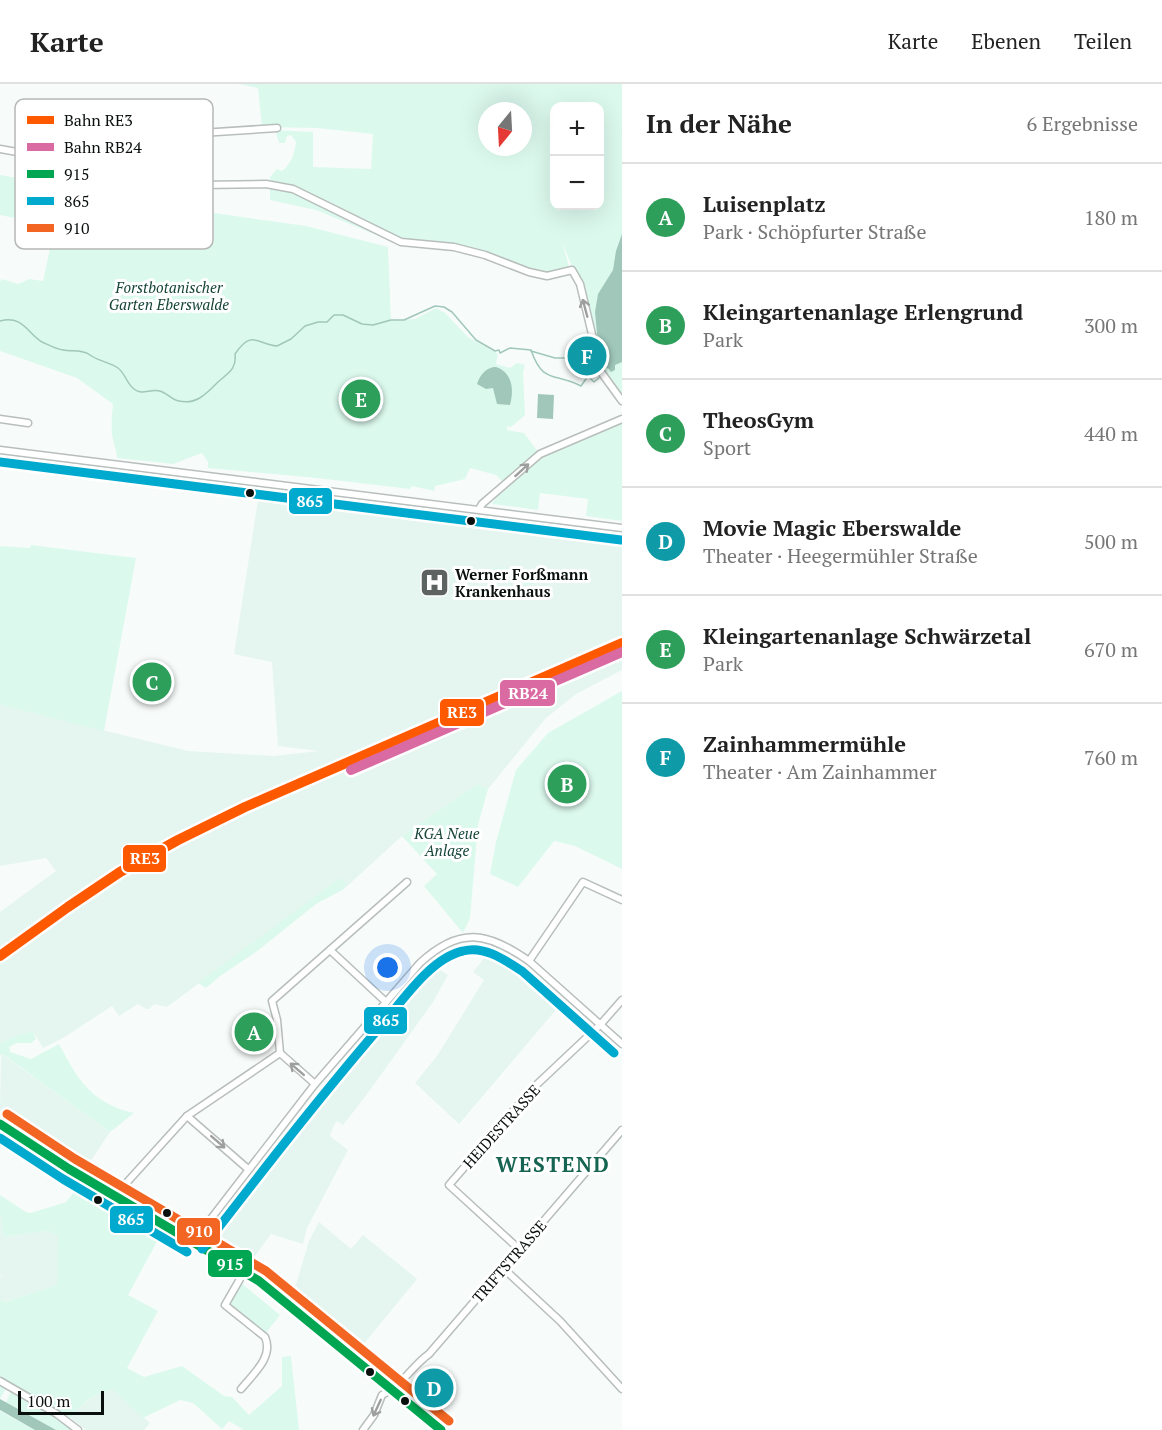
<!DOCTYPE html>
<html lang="de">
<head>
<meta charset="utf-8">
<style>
	:root { --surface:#fff; --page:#f2f2f2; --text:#222; --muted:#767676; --line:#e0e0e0; --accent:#5d6361 }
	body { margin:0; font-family:"PT Serif",serif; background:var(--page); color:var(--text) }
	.controls { position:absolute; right:18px; top:18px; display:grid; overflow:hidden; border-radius:12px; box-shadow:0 6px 24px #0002 }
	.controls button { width:54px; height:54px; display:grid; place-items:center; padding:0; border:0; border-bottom:2px solid var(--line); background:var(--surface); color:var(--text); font:30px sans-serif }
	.compass { position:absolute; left:478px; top:18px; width:54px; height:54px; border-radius:50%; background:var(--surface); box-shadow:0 6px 24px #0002; rotate:198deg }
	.scale { position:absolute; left:18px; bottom:15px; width:86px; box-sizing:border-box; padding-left:6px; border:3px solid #0a100e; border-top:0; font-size:16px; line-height:21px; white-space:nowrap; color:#0a100e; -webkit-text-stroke:4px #fff; paint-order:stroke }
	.you { position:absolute; left:388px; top:884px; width:21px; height:21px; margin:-15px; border:4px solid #fff; border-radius:50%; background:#1a73e8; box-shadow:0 0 0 9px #1a73e833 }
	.badge { display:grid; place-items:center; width:39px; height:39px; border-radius:50%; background:var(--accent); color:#fff; font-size:20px; font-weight:700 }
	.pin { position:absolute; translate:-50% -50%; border:3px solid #fff; box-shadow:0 2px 6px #0006 }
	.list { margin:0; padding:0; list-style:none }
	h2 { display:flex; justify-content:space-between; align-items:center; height:78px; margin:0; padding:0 24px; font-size:26px }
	h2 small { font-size:20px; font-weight:400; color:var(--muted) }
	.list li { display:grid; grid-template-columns:39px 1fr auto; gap:18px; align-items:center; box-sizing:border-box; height:108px; padding:0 24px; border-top:2px solid var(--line) }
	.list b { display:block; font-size:22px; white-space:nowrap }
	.list p { margin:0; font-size:20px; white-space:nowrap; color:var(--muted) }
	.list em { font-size:20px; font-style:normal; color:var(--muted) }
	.map { position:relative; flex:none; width:622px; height:1346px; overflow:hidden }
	header { display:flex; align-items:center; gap:36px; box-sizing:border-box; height:84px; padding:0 30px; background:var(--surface); border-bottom:2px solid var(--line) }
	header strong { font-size:28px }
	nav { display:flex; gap:33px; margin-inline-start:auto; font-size:21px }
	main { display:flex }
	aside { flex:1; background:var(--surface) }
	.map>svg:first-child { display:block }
	.built { fill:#e5f5ef }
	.green { fill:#dcf9ee; fill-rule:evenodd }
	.water { fill:#a0c7ba }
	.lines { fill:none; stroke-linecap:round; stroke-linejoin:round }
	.stream { stroke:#a0c7ba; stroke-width:1.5 }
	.minor-casing { stroke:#b8bebc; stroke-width:9 }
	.primary-casing { stroke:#b8bebc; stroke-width:12 }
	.minor { stroke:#fefffe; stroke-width:6 }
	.primary { stroke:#fefffe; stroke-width:9 }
	.bus-1-casing { stroke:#fff; stroke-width:14 }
	.bus-2-casing { stroke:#fff; stroke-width:14 }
	.bus-3-casing { stroke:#fff; stroke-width:14 }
	.bus-1 { stroke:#00a651; stroke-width:9 }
	.bus-2 { stroke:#00a9ce; stroke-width:9 }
	.bus-3 { stroke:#f26522; stroke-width:9 }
	.rail-1-casing { stroke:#fff; stroke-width:15 }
	.rail-2-casing { stroke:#fff; stroke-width:15 }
	.rail-1 { stroke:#ff5900; stroke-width:10 }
	.rail-2 { stroke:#da6ba2; stroke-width:10 }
	.oneway { stroke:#9c9f9e }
	.bus-dot { fill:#0a100e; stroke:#fff; stroke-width:2 }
	.labels { text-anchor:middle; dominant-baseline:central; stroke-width:6; stroke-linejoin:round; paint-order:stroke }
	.park-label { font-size:15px; font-style:italic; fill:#164538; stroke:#fff }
	.poi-label { font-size:15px; font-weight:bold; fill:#0a100e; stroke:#fff; text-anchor:start }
	.street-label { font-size:15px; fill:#0a100e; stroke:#fff }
	.district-label { font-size:21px; font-weight:bold; letter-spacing:1.5px; fill:#166552; stroke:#fff }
	.key { fill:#fff; stroke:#b6b7b7; stroke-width:1.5 }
	.key-label { font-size:16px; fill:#0a100e }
	.line-badge { stroke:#fff; stroke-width:2 }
	.badge-label { font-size:16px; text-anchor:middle; font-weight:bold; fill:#fff }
</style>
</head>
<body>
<header>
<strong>Karte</strong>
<nav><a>Karte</a><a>Ebenen</a><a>Teilen</a></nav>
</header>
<main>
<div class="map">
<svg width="622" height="1346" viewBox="0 0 622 1346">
	<rect width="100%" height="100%" fill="#f7fcfa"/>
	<g class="built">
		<polygon points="260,403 622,454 622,586 576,610 545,635 488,705 477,700 402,752 344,805 346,799 340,794 167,923 154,920 149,925 146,925 138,920 119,932 112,922 63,954 43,964 33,947 10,954 0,960 0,828 56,787 46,774 0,782 0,621 188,667 274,672 319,667 278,662 272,578 234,570"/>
		<polygon points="495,860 566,914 459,1040 415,999 437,972 484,896 473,888"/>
		<polygon points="429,879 448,891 433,918 365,1013 343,1041 337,1037 333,1043 330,1052 348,1066 307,1144 303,1160 271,1150 250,1179 202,1152 334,988"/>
		<polygon points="1,970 110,1048 86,1084 0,1026"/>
		<polygon points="0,1129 4,1153 48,1147 58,1152 57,1201 3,1218 0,1215 0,1193 4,1192 0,1192"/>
		<polygon points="319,1138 351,1165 363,1151 417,1195 358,1267 292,1214 309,1157"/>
		<polygon points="113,1306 150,1339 144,1346 86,1346 71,1334 79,1323 98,1309"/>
	</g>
	<g class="green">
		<path d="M239,0H622V315L602,285L573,185L562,158L570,186L547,190L524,185L487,170L400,155L388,156L316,126L270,116V93L277,85L282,87C291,81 295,68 296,58L291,51L287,52L285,59H279L275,46L313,48V83L371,85L373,50L317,44L262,43L258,4ZM554,22H600V122H554ZM487,27H523V63H487Z"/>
		<path d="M0,91L186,125L306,142L388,163L391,236L415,235L436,224L445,229L468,253L498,270L496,280L510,284L517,279L525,281L523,288L525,331L511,343L507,342V346L524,349L539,369L504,399L496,391L470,384L465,395L435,402L434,407L412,402L410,405L317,394L208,384V378L202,369L173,380L117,374C117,366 113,359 112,350C111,340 112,330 113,320L77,294L0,267V197L2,195L18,200L29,195L43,197L55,142L0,131Z"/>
		<polygon points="622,337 622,437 586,432 588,415 540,409 538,426 492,420 498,410 540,371"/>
		<polygon points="31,461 136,474 104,647 0,621 0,462 30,464"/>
		<polygon points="495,483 519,485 519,489 535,489 533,500 524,501 490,496 488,495 491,486"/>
		<polygon points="622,607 622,785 575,762 554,757 518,803 490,790 496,758 516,686 548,649"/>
		<polygon points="477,700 488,705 478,741 470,834 463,849 424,802 437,790 402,752"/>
		<polygon points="340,794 346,799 344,805 316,820 256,868 220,892 206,904 198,899"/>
		<path d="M33,947L36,955L31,959H17L9,963L10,968L31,975L59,960C78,996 91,1019 134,1029L110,1048L2,970L0,971V960L10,954Z"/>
		<path d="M78,1103L160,1152L128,1211L158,1227L127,1284L144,1293L182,1282L224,1312L232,1313L249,1331L282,1302V1273L291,1272L299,1346H244L229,1337L222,1345L193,1319L180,1316L143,1334L113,1306C93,1309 83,1318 71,1334L59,1327L57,1329L78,1346H56L6,1318L12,1305L7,1303L0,1315V1215L4,1218L57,1201L58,1152L48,1147L4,1153L0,1129V1111L26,1128L31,1129L66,1118Z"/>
		<polygon points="240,1198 280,1231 265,1250 228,1219"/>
		<polygon points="0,1327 35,1346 0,1346"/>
	</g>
	<g class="water">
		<polygon points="622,150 622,278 615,281 615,286 611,288 608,284 605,285 600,272 601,271 599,270 595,228 598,210 613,186 616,167"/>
		<path d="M496,283C513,289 514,306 510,321L497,320L493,304L486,305L477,300C480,291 486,283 496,283Z"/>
		<polygon points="538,310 554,311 553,335 537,334"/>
		<polygon points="0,1315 56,1346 35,1346 0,1326"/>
	</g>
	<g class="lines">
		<g class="stream">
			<path d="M0,237C23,231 27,249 42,258C49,261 56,265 63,266C72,268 82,265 90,271C98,277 109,278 118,284C125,289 127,300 134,305C143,312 150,304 160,307C167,309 172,316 179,317C197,321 207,309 218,298C228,289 237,285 235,270C252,245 257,260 277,262L291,255L305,242L318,238H327L334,231H343L362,240L373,241L391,236H404L435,222L444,223L452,228L476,256L495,267L499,266L500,269L510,264L531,266C543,301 555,288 581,302L588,292L594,298L600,293"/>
			<polyline points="531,267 555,274 580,274"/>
		</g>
		<defs>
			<g id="minor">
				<polyline points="0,65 199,101 266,100 293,105 401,158 454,163 485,171 529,188 547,192 572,186 580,200 601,288 622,317"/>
				<polyline points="52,75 67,67 89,66 201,49 277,44"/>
				<polyline points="0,335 28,339"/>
				<polyline points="0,366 622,444"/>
				<polyline points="479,425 482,420 540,370 622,335"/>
				<polyline points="330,866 386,918"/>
				<polyline points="529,877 583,798 622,816"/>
				<polyline points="280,969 315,1000"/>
				<polyline points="187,1032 248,1085"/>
				<polyline points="116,1113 120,1106 187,1032 280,969 277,936 272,917 407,798"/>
				<path d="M193,1158L315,1000L420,879C460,842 487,848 529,877L622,960"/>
				<polyline points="519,1165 449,1101 531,1006 600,941 622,916"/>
				<polyline points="503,1184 560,1237 622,1305"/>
				<polyline points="0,1297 57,1330 78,1346"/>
				<path d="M241,1305C253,1290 274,1273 265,1253L225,1221L244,1188"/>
				<path d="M363,1346L374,1331L382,1311C402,1302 412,1282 429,1270L622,1046"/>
			</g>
			<polyline id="primary" points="0,1040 69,1085 259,1197 441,1346"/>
		</defs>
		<use href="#minor" class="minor-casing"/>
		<use href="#primary" class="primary-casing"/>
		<use href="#minor" class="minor"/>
		<use href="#primary" class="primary"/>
		<defs>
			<polyline id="bus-1" points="0,1040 69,1085 259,1197 441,1346"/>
			<g id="bus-2">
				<polyline points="0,378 621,456"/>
				<polyline points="0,1054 63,1095 187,1168"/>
				<path d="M202,1165C260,1090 318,1015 380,943C401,919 430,874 463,867C484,861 505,876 522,887L614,969"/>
			</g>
			<polyline id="bus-3" points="7,1030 75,1075 266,1187 449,1337"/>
		</defs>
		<use href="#bus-1" class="bus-1-casing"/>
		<use href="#bus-2" class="bus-2-casing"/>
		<use href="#bus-3" class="bus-3-casing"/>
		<use href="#bus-1" class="bus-1"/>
		<use href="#bus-2" class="bus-2"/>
		<use href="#bus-3" class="bus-3"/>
		<defs>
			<polyline id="rail-1" points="0,872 68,823 120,788 178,756 245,723 622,559"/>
			<polyline id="rail-2" points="351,686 622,568"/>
		</defs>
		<use href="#rail-1" class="rail-1-casing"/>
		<use href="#rail-2" class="rail-2-casing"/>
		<use href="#rail-1" class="rail-1"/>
		<use href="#rail-2" class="rail-2"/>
	</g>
	<defs><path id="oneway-shaft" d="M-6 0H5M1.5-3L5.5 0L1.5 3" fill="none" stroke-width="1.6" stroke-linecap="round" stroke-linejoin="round" transform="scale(1.5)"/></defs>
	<g class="oneway">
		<use href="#oneway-shaft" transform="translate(585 224) rotate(-105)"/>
		<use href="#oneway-shaft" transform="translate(522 386) rotate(-42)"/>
		<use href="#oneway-shaft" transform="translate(297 985) rotate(-139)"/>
		<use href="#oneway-shaft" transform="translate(218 1058) rotate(41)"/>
		<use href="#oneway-shaft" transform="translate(377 1324) rotate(115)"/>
	</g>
	<defs>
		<symbol id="hospital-square" viewBox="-11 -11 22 22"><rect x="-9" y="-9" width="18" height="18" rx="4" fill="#5d6361" stroke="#fff"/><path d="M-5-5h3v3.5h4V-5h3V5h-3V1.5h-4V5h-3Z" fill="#fff"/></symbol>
	</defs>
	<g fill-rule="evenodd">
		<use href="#hospital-square" x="418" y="482" width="33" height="33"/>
	</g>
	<g class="bus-dot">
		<circle cx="250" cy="409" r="5"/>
		<circle cx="471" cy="437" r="5"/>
		<circle cx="98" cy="1116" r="5"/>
		<circle cx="167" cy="1129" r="5"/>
		<circle cx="370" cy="1288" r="5"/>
		<circle cx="405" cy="1317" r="5"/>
	</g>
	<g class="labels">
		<g class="park-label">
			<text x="169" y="203">Forstbotanischer<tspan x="169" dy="17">Garten Eberswalde</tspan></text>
			<text x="447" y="749">KGA Neue<tspan x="447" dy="17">Anlage</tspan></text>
		</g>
		<g class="poi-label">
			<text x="455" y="490">Werner Forßmann<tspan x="455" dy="17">Krankenhaus</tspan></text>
		</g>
		<g class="street-label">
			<text transform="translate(501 1042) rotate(-48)">HEIDESTRASSE</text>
			<text transform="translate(509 1177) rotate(-49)">TRIFTSTRASSE</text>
		</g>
		<g class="district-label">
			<text x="553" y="1080">WESTEND</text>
		</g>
	</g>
	<rect x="15" y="15" width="198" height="150" rx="9" class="key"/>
	<rect x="27" y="32" width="27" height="8" fill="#ff5900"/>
	<rect x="27" y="59" width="27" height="8" fill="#da6ba2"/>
	<rect x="27" y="86" width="27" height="8" fill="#00a651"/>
	<rect x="27" y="113" width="27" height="8" fill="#00a9ce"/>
	<rect x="27" y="140" width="27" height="8" fill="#f26522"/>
	<g class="key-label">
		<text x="64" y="42">Bahn RE3</text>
		<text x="64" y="69">Bahn RB24</text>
		<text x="64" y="96">915</text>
		<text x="64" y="123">865</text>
		<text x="64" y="150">910</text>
	</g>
	<g class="line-badge">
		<rect x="288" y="403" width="45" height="28" rx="6" fill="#00a9ce"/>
		<rect x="499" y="595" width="57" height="28" rx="6" fill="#da6ba2"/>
		<rect x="439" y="614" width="46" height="29" rx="6" fill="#ff5900"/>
		<rect x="122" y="760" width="45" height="29" rx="6" fill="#ff5900"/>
		<rect x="363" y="922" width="45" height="29" rx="6" fill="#00a9ce"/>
		<rect x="109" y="1121" width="45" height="29" rx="6" fill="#00a9ce"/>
		<rect x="176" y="1133" width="45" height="29" rx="6" fill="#f26522"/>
		<rect x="207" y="1165" width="46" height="29" rx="6" fill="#00a651"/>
	</g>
	<g class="badge-label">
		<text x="310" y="423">865</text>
		<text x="528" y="615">RB24</text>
		<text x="462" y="634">RE3</text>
		<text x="145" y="780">RE3</text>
		<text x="386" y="942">865</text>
		<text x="131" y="1141">865</text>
		<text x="199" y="1153">910</text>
		<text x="230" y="1186">915</text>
	</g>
</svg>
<div class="controls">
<button>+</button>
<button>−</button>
</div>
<svg class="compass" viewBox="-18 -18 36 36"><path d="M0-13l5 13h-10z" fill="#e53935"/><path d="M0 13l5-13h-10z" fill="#767676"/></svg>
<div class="scale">100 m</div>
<div class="you"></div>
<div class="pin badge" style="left:254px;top:948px;background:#2e9e5b">A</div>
<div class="pin badge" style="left:567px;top:700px;background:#2e9e5b">B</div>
<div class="pin badge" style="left:152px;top:598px;background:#2e9e5b">C</div>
<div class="pin badge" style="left:434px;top:1304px;background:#0f9aa8">D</div>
<div class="pin badge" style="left:361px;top:315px;background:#2e9e5b">E</div>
<div class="pin badge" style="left:587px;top:272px;background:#0f9aa8">F</div>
</div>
<aside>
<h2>In der Nähe<small>6 Ergebnisse</small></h2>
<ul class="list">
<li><span class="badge" style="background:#2e9e5b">A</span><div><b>Luisenplatz</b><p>Park · Schöpfurter Straße</p></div><em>180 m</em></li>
<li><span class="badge" style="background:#2e9e5b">B</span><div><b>Kleingartenanlage Erlengrund</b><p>Park</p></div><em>300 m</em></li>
<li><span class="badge" style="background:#2e9e5b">C</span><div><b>TheosGym</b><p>Sport</p></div><em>440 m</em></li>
<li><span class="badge" style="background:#0f9aa8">D</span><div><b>Movie Magic Eberswalde</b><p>Theater · Heegermühler Straße</p></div><em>500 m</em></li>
<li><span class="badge" style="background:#2e9e5b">E</span><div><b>Kleingartenanlage Schwärzetal</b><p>Park</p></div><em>670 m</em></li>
<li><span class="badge" style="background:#0f9aa8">F</span><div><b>Zainhammermühle</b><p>Theater · Am Zainhammer</p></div><em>760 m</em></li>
</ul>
</aside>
</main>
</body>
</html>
